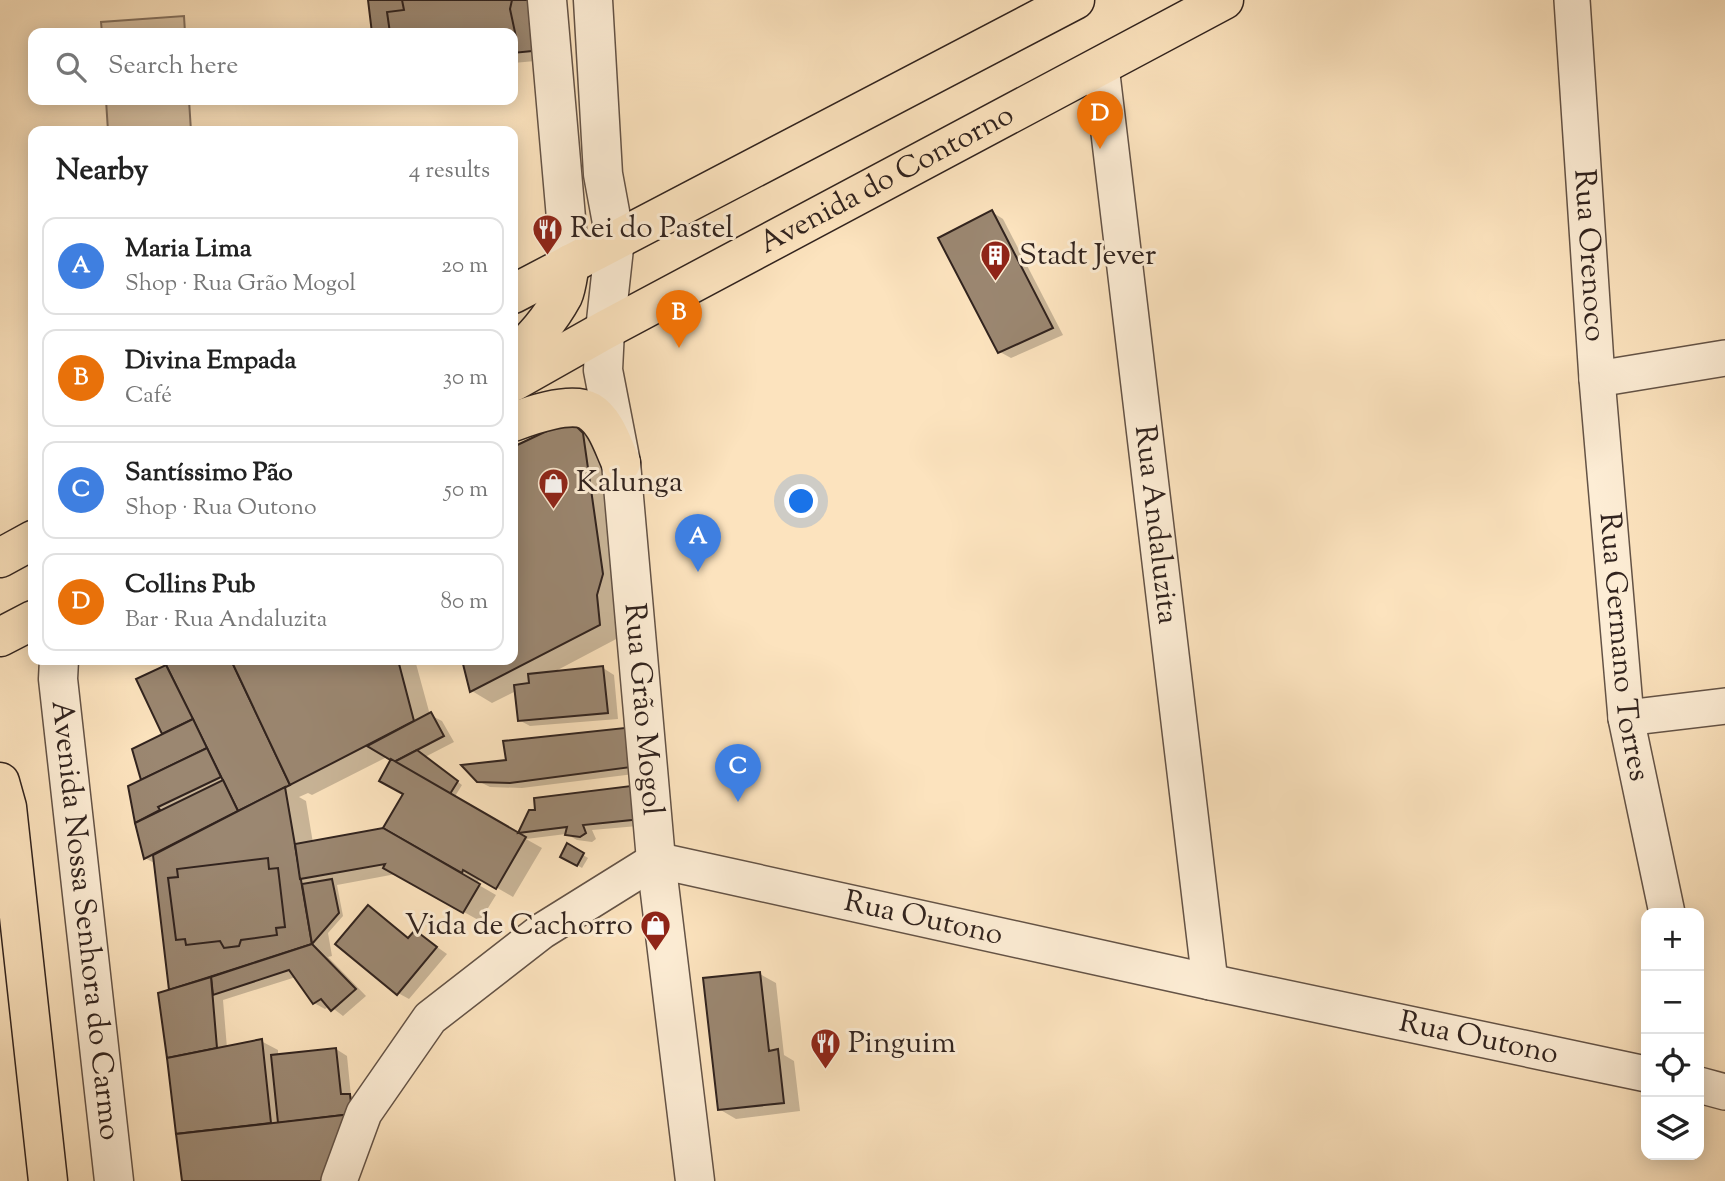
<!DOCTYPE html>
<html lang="en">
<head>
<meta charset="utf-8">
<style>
	:root { --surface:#fff; --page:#f6f6f6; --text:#222; --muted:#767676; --line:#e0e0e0; --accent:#0b8043 }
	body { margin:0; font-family:"Sorts Mill Goudy",serif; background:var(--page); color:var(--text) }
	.controls { position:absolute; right:21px; bottom:21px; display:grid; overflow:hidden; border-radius:14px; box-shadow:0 4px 18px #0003 }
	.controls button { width:63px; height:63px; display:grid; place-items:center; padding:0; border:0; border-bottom:2px solid var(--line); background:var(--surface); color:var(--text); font:35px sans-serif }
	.you { position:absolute; left:802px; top:502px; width:24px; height:24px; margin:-18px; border:5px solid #fff; border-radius:50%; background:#1a73e8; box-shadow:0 0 0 10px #1a73e833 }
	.badge { display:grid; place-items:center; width:46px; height:46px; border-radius:50%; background:var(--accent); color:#fff; font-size:23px; font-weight:700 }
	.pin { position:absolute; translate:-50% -58px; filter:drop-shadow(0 2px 4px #0008) }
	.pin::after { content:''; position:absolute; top:37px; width:24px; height:21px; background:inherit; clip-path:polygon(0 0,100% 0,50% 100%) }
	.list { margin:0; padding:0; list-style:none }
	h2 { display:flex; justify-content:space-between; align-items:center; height:91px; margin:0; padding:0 28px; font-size:30px }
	h2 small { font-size:23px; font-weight:400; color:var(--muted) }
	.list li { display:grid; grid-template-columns:46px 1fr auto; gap:21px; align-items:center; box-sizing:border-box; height:98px; margin:0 14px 14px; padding:0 14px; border:2px solid var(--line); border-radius:14px }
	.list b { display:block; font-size:26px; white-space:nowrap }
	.list p { margin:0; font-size:23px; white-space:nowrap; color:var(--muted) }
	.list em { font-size:23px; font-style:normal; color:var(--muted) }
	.icon { flex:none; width:38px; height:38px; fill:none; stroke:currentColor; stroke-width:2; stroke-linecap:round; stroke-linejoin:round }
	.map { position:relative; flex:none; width:1725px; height:1181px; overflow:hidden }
	.search { position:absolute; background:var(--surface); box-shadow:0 4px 18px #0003; left:28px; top:28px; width:490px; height:77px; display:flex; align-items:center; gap:18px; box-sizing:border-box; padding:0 24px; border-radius:14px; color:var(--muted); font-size:26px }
	.panel { position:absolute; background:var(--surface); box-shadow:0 4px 18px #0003; left:28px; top:126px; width:490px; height:539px; border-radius:14px }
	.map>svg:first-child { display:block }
	.green { fill:#d9c2a3; stroke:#857260; stroke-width:2 }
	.shadow { fill:#0003; fill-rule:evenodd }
	.building { fill:#9b8771; stroke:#31231e; stroke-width:2 }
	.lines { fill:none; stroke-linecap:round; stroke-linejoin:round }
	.minor-casing { stroke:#645346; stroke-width:38 }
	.tertiary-casing { stroke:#645346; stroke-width:41 }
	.primary-casing { stroke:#31231e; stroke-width:41 }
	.minor { stroke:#fdedd5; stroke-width:35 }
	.tertiary { stroke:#fdedd5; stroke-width:38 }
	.primary { stroke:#fce3be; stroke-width:38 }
	.labels { text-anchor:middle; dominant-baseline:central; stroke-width:6; stroke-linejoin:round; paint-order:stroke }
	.street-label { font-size:30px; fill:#31231e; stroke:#fdedd5 }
	.poi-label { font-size:30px; fill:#31231e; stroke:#fdedd5; text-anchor:start }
</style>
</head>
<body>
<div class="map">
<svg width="1725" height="1181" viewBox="0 0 1725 1181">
	<rect width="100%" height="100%" fill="#fce3be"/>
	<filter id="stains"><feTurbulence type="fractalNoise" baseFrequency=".00286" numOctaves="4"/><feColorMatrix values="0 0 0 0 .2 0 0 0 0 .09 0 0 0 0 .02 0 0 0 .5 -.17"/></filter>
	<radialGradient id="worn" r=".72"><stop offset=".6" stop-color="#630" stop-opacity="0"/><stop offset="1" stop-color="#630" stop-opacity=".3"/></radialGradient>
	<g class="green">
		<polygon points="184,16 185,33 102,33 101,22"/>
		<polygon points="106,100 189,100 191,131 108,131"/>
	</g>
	<g class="shadow">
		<polygon points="370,0 551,0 558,59 513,63 513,33 373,33"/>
		<polygon points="992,212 1003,219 1063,335 1011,358 1000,352"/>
		<polygon points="570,422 591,435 604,447 620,637 550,674 603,668 614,675 618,719 530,726 519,720 516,691 492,703 472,691 463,660 513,660 513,450"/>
		<path d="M179,660H415L430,715L442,721L454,742L425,757L462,785L454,798L519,835L530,812H537L536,799L661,824L592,830L596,839L592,842L577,840L566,834L526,839L542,848L513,897L480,878L477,884L496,895L480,921L396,874L337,885L343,916L328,933L332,956L328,957L366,996L343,1016L330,1006L325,1009L314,1003L296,977L223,1000L227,1048L261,1041L278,1050V1056L336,1049L347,1056L351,1096L360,1102L342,1181H184L160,995L171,991L156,864L145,858L130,787L143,781L165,735L138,680ZM389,756L393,759L405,794L384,829L313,843L306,801L299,797L308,793L312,795Z"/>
		<polygon points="634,729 650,772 522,788 490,787 478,781 508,761"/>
		<polygon points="568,846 588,858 582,868 562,856"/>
		<polygon points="368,907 410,939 426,939 447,954 409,999 398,993"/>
		<polygon points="760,974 776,983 784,1055 794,1061 800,1111 736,1119 719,1109"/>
	</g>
	<g class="building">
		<polygon points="368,0 536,0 542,50 513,53 513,33 372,33"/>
		<polygon points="402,0 512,0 510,9 516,37 513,37 513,33 390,33 387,12 404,10"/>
		<polygon points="992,210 1053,328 998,353 938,238"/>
		<polygon points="570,420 583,433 603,574 597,595 600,625 470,692 462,660 513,660 513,447"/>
		<polygon points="175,660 231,660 290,785 238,811 166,665"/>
		<polygon points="231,660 398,660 414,721 290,785"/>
		<polygon points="166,665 193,719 162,734 136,679"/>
		<polygon points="603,666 608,713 518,721 514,685 529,683 528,674"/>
		<polygon points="431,712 444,736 394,762 367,746"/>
		<polygon points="193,719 207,748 141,780 132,749"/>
		<polygon points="634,727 639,766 510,783 477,782 461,765 506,760 503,741"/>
		<polygon points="207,748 221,777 158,807 160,810 135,823 128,786"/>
		<polygon points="417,750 458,781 450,794 394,762"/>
		<polygon points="391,759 526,837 496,889 463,870 462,873 383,828 403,794 379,781"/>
		<polygon points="223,780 238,811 144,859 135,823"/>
		<polygon points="647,784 651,818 583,825 586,833 580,837 565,835 567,827 518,833 529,810 535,810 534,798"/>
		<polygon points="285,787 312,944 169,990 153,855"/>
		<polygon points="383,828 480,884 463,913 383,868 385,864 300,879 295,844"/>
		<polygon points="567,843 584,853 577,866 560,857"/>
		<polygon points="268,858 269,869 278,868 285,927 276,928 277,935 241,940 239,946 224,948 220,941 186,945 185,939 176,940 168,878 178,877 177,869"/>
		<polygon points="332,879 339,913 312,944 302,884"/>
		<polygon points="368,905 408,938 415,930 437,947 397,995 335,944"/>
		<polygon points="312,944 356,989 331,1011 321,999 313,1004 289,970 213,995 211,977"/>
		<polygon points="760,972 769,1051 778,1049 784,1103 718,1110 703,978"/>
		<polygon points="211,977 217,1048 167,1058 158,993"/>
		<polygon points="262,1039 271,1123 176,1134 167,1058"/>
		<polygon points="336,1048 341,1094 350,1094 352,1114 278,1123 271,1055"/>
		<polygon points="352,1114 338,1141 322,1181 182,1181 176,1134"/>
	</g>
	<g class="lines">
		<defs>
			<g id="minor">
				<path id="s1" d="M1572,0L1597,379L1626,718L1667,913"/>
				<path id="s2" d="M1101,66L1210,982"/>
				<polyline points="1597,379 1725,358"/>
				<polyline points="1626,718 1725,706"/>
				<polyline points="1699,1085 1725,1092"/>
				<path id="s3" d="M339,1181L364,1113L430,1018L542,931L656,860L1210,982L1646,1074"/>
			</g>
			<g id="tertiary">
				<polyline points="547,0 570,264"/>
				<path id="s4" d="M593,0L603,174L615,239L605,330L603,370L621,463L656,860L695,1181"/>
				<path id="s5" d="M59,660L58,679L114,1181"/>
			</g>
			<g id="primary">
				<polyline points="513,294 1075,0"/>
				<path d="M513,356C532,342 551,318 563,296C567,287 568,274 570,264"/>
				<path id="s6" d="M513,382L605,330L1224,0"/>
				<path d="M513,422C531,415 571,401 589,411C606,421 613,446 621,463"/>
				<polyline points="0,558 33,540"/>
				<polyline points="0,637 33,620"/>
				<polyline points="0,782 7,807 48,1181"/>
			</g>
		</defs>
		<use href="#minor" class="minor-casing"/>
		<use href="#tertiary" class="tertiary-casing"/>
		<use href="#primary" class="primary-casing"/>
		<use href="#minor" class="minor"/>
		<use href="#tertiary" class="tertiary"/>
		<use href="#primary" class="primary"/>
	</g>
	<defs>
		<symbol id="restaurant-pin" viewBox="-11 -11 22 30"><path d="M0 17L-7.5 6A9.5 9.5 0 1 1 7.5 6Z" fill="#8f2418" stroke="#fdedd5"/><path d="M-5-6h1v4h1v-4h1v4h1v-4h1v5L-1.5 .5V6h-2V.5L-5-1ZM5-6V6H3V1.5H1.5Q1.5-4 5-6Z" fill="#fff"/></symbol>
		<symbol id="building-pin" viewBox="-11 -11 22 30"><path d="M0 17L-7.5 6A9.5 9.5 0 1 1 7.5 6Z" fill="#8f2418" stroke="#fdedd5"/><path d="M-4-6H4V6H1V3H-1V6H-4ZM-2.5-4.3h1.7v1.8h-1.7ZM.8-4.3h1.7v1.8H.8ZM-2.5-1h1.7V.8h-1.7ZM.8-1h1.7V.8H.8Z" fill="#fff"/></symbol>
		<symbol id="shop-pin" viewBox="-11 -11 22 30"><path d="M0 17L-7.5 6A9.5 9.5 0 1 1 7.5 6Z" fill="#8f2418" stroke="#fdedd5"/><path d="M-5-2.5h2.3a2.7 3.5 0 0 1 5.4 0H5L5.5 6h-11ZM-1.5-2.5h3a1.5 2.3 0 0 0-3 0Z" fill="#fff"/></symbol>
	</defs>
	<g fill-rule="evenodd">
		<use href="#restaurant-pin" x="530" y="212" width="35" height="47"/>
		<use href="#building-pin" x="978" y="238" width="35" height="47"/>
		<use href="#shop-pin" x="536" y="466" width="35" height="47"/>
		<use href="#shop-pin" x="638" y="908" width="35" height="47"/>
		<use href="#restaurant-pin" x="808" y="1026" width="35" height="47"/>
	</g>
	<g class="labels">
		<g class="street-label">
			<text stroke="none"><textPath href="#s6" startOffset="425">Avenida do Contorno</textPath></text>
			<text stroke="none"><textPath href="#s1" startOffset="256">Rua Orenoco</textPath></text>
			<text stroke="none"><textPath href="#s2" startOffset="462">Rua Andaluzita</textPath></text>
			<text stroke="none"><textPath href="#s1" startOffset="649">Rua Germano Torres</textPath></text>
			<text stroke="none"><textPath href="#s4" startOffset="714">Rua Grão Mogol</textPath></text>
			<text stroke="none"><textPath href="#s3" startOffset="738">Rua Outono</textPath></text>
			<text stroke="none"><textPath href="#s5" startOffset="262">Avenida Nossa Senhora do Carmo</textPath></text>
			<text stroke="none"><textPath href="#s3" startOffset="1306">Rua Outono</textPath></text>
		</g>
		<g class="poi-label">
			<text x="570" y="229">Rei do Pastel</text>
			<text x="1019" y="256">Stadt Jever</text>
			<text x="576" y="483">Kalunga</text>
			<text x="633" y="926" text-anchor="end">Vida de Cachorro</text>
			<text x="848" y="1044">Pinguim</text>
		</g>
	</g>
	<rect width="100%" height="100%" filter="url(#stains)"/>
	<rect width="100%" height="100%" fill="url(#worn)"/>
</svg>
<div class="controls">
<button>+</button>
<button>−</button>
<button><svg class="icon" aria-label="locate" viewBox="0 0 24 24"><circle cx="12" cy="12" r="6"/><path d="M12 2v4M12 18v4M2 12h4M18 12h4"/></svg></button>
<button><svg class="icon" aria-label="layers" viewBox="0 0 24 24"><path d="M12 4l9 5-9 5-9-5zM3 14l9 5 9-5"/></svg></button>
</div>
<div class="you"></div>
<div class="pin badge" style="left:698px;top:572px;background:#3f7fe0">A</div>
<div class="pin badge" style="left:679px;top:348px;background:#e8710a">B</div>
<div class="pin badge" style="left:738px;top:802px;background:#3f7fe0">C</div>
<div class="pin badge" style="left:1100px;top:149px;background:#e8710a">D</div>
<div class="search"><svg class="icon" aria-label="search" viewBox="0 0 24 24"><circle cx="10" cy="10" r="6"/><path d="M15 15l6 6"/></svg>Search here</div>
<section class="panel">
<h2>Nearby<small>4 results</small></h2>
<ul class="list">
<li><span class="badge" style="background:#3f7fe0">A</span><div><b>Maria Lima</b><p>Shop · Rua Grão Mogol</p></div><em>20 m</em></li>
<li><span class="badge" style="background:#e8710a">B</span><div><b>Divina Empada</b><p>Café</p></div><em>30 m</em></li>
<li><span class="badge" style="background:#3f7fe0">C</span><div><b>Santíssimo Pão</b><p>Shop · Rua Outono</p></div><em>50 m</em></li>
<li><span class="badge" style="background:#e8710a">D</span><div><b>Collins Pub</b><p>Bar · Rua Andaluzita</p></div><em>80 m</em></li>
</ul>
</section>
</div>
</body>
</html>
